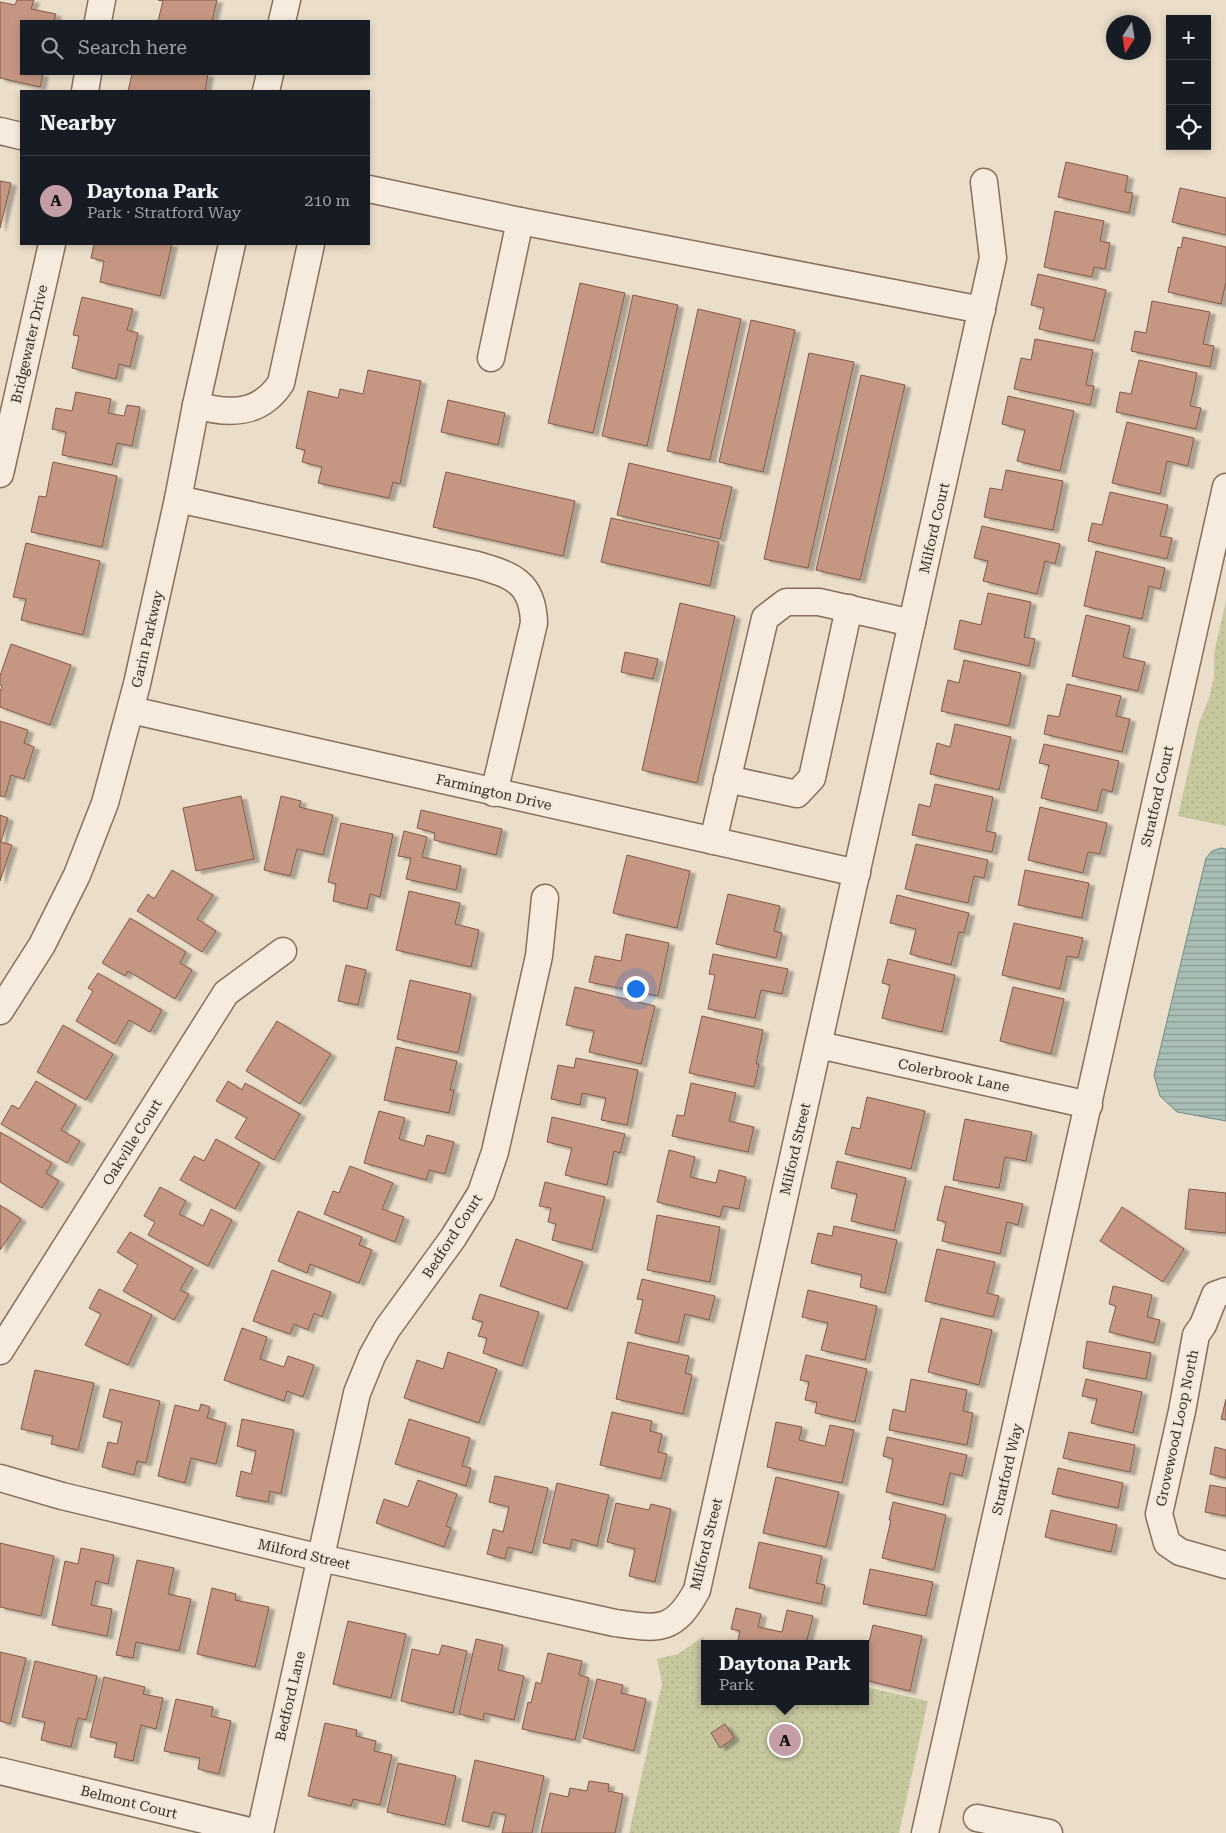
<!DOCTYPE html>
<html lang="en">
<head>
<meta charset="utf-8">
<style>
	:root { --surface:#171b24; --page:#242831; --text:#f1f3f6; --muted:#9ea1a6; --line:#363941; --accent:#c49ea4 }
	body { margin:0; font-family:"Roboto Serif",serif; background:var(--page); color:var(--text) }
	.controls { position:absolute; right:15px; top:15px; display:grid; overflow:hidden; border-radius:0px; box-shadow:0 2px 8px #0003 }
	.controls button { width:45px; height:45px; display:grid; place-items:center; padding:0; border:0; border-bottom:1px solid var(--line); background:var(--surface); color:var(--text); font:25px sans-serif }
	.compass { position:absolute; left:1106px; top:15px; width:45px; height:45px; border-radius:50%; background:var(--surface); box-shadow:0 2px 8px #0003; rotate:192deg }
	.you { position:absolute; left:635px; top:988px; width:18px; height:18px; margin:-12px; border:4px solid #fff; border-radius:50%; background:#1a73e8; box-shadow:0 0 0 8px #1a73e833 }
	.badge { display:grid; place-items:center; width:32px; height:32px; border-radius:50%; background:var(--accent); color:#111; font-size:16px; font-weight:700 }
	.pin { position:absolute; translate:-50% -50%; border:2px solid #fff; box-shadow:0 1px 5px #0006 }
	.popup { position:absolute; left:701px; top:1640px; width:168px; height:65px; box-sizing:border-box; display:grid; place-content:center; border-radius:0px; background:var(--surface); filter:drop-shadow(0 1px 4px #0005); font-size:16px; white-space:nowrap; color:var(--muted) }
	.popup b { font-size:19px; color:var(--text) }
	.popup::after { content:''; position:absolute; left:50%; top:100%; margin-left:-10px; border:10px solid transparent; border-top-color:var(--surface) }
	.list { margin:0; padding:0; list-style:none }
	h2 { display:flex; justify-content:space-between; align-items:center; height:65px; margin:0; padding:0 20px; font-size:21px }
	h2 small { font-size:16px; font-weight:400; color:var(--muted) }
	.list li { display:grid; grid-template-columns:32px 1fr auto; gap:15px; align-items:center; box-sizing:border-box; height:90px; padding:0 20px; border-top:1px solid var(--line) }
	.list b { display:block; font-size:19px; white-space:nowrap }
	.list p { margin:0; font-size:16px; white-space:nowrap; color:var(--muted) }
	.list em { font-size:16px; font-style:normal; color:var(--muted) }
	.icon { flex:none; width:28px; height:28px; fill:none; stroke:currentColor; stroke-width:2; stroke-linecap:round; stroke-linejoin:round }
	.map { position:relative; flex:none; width:1226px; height:1833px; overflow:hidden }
	.search { position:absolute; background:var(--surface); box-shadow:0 2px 8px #0003; left:20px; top:20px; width:350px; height:55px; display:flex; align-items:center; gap:12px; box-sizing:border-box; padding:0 18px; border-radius:0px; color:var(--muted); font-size:19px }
	.panel { position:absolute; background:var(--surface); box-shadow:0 2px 8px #0003; left:20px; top:90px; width:350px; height:155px; border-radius:0px }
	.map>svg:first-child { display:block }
	.park { fill:url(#park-dots) }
	.water { fill:url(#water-rules); stroke:#708d83 }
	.building { fill:#c59783; stroke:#825947; filter:url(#shadow) }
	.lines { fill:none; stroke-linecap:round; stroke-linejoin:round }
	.minor-casing { stroke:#85705f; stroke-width:29 }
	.minor { stroke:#f6ebdc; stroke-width:26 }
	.labels { text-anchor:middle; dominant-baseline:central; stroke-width:4; stroke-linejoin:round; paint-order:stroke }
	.street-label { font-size:14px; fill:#372a21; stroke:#f3e8d8 }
</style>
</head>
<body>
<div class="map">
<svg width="1226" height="1833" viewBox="0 0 1226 1833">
	<defs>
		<pattern id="park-dots" width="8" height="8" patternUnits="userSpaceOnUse" patternTransform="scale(1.25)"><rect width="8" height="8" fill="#c7c89e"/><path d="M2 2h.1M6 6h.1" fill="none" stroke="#acac88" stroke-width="1.8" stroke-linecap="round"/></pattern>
		<pattern id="water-rules" width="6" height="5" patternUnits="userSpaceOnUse" patternTransform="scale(1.25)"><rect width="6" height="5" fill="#a9bfb6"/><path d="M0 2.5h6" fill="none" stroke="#8a9b94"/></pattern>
		<filter id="shadow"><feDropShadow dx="5.5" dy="3" stdDeviation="1" flood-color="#0004"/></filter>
	</defs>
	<rect width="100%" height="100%" fill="#eaddc9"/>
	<g class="park">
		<polygon points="1226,601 1226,826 1178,816 1199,723 1209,698 1214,676 1214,653"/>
		<polygon points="703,1637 707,1644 705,1644 705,1701 865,1701 865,1687 928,1701 899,1833 629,1833 662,1683 657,1659 678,1654"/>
	</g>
	<polygon class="water" points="1221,848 1226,849 1226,1121 1177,1112 1160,1096 1154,1075 1206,858 1212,851"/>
	<g class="building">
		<polygon points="17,0 34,0 31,9 56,14 54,21 21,21 21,74 43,74 40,87 0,78 0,2 15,5"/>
		<polygon points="158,0 217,0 212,21 158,21 163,1"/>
		<polygon points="132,74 208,74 205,91 128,91"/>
		<polygon points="1066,162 1128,176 1125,192 1133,193 1129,213 1058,197"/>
		<polygon points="0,181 11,183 0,228"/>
		<polygon points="1180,188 1226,198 1226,235 1172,222"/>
		<polygon points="1055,211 1104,221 1100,241 1110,243 1105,269 1094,267 1092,277 1044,267"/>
		<polygon points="1183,237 1226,247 1226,282 1221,304 1168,292 1178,247 1181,248"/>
		<polygon points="94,244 172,244 160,296 100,282 104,261 91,258"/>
		<polygon points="1038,274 1106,290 1094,341 1039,329 1044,308 1031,305"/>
		<polygon points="580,283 625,293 593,433 548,423"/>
		<polygon points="633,295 678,305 647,446 602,436"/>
		<polygon points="82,297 133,309 127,330 138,333 130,367 119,364 116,379 72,368 79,336 73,335"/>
		<polygon points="1152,301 1210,312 1203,344 1214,346 1210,367 1131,351 1135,331 1146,333"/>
		<polygon points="698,309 741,319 710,460 667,451"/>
		<polygon points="751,320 795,330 763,472 719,462"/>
		<polygon points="1035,339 1093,350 1086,385 1094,386 1090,405 1014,389 1021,358 1031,360"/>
		<polygon points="809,353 854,362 808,568 764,559"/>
		<polygon points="1139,360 1197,373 1190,406 1201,408 1196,429 1116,412 1120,392 1131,394"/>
		<polygon points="368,370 421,381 400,484 393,482 389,498 318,483 322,467 302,462 305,450 296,448 308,391 338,398 340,389 363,394"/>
		<polygon points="861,375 905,385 860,580 816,570"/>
		<polygon points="76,392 111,399 108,413 124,416 127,405 140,407 132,446 117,443 112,465 62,455 66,432 52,429 56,408 72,411"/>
		<polygon points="1008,396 1074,411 1060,471 1017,461 1025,430 1002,424"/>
		<polygon points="448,400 505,413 498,445 441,432"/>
		<polygon points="1127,422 1194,438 1188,466 1167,461 1160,494 1112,483"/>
		<polygon points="53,462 117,476 102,547 31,532 39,496 46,497"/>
		<polygon points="629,463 732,487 720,539 617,515"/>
		<polygon points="1006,470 1063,481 1053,530 984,517 990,488 1002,490"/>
		<polygon points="446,472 575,501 563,556 433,527"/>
		<polygon points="1110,492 1168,505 1160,536 1172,538 1167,559 1088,541 1092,523 1102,525"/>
		<polygon points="611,518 719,542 710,586 601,562"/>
		<polygon points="982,526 1060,544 1055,564 1045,561 1037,594 983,581 988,561 974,558"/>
		<polygon points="26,543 100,561 83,635 21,620 26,599 13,597"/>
		<polygon points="1096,551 1165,568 1160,589 1149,586 1142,619 1084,606"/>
		<polygon points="988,593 1031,602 1024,637 1035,639 1029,666 954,649 960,620 981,625"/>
		<polygon points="680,603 735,616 697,783 642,770"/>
		<polygon points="1086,615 1130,626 1123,657 1145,662 1138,691 1072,676"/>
		<polygon points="11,644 71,665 50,725 0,707 0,692 2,686 0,685 0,676"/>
		<polygon points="625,652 658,659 653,679 621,672"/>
		<polygon points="964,660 1021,673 1009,726 941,711 948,680 959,683"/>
		<polygon points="1067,684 1121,696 1116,716 1130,719 1122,752 1044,734 1048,715 1059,717"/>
		<polygon points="0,721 28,730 24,743 34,747 24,779 11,775 5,797 0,796"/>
		<polygon points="955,724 1011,737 999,790 930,774 937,743 950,747"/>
		<polygon points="1044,744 1119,761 1112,792 1102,789 1097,811 1041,798 1049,765 1039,763"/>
		<polygon points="935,784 993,797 986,831 996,833 992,852 912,835 919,804 930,807"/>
		<polygon points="241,796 254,859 196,871 183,808"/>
		<polygon points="281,796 301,801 299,807 333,815 323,855 297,849 290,876 264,870"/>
		<polygon points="1040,807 1107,823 1100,854 1088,852 1083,873 1028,860"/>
		<polygon points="421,810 502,829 496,855 434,840 435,833 417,828"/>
		<polygon points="0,815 8,818 1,842 12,845 0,881"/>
		<polygon points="341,823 393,834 380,897 370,894 367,909 333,901 336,884 328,882"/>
		<polygon points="404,831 427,837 422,857 461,866 456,890 406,879 411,858 398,856"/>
		<polygon points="916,844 988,860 984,878 974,876 968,903 905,889"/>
		<polygon points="627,855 690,871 677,928 613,913"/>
		<polygon points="172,870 213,895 197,919 216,931 202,952 137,911 148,894 154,899"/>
		<polygon points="1025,870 1089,883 1082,918 1018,905"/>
		<polygon points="409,891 460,903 455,924 479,930 471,967 396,950"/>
		<polygon points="728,894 780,906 774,931 782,933 776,958 716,944"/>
		<polygon points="897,895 969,913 964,933 959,932 951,965 910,954 916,929 890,923"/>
		<polygon points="130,918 186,952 180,963 192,970 175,999 128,971 125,976 102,963"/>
		<polygon points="1014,923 1083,938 1078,958 1067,956 1060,989 1002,975"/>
		<polygon points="626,934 669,943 658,996 589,982 595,956 621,961"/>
		<polygon points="713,954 788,969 782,994 761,990 755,1018 708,1009 715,975 709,974"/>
		<polygon points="888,959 955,975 942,1032 882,1018 890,985 882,983"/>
		<polygon points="346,965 366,970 358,1005 338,1001"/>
		<polygon points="98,973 162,1010 150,1032 129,1020 115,1044 76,1021 93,991 88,988"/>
		<polygon points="410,980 471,994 458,1053 397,1039"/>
		<polygon points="575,987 655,1006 641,1064 589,1052 594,1031 566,1025"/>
		<polygon points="1013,987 1064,999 1051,1054 1000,1041"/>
		<polygon points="702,1016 763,1030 756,1064 759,1064 754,1087 689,1073"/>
		<polygon points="277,1021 331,1054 300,1104 246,1071"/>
		<polygon points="63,1025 113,1054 86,1100 37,1072"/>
		<polygon points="396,1047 457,1061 450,1090 454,1090 449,1113 384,1100"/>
		<polygon points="576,1058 638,1070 627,1125 601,1120 606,1098 582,1093 580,1105 551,1099 558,1065 574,1068"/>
		<polygon points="36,1081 76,1105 61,1130 80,1141 67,1163 1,1124 12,1105 19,1109"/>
		<polygon points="228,1081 242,1090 245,1083 300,1114 274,1160 235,1138 247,1118 216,1101"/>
		<polygon points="691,1083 736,1093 729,1121 754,1127 748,1152 672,1136 677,1115 684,1116"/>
		<polygon points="867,1097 925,1111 911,1169 845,1154 852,1127 860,1129"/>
		<polygon points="379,1111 405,1118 399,1139 424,1146 427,1135 454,1142 445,1174 429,1170 426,1180 364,1163"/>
		<polygon points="552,1117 625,1134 620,1153 614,1151 607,1185 565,1175 572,1148 547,1142"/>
		<polygon points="965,1119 1032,1132 1026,1161 1005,1157 999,1188 953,1180"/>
		<polygon points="0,1132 52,1163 46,1173 59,1181 42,1208 0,1182"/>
		<polygon points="216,1139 260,1163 235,1209 180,1180 194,1156 204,1161"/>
		<polygon points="669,1150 695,1157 690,1177 716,1183 719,1170 746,1177 739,1209 723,1206 720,1217 657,1202"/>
		<polygon points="837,1161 906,1178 894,1231 851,1221 857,1194 831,1188"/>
		<polygon points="350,1166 393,1183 382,1209 404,1217 395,1242 324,1214 333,1191 339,1193"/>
		<polygon points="545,1182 605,1197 592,1250 552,1240 556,1224 548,1222 551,1208 539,1206"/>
		<polygon points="945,1186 1023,1204 1018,1225 1007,1222 1000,1254 942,1241 946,1222 937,1220"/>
		<polygon points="160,1187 186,1201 179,1214 203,1226 211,1209 232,1220 208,1266 148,1235 155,1222 144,1216"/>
		<polygon points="1189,1189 1226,1193 1226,1233 1185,1229"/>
		<polygon points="0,1205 21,1219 0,1250"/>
		<polygon points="1122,1207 1184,1249 1163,1282 1100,1241"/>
		<polygon points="298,1211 362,1237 359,1245 372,1250 359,1283 310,1264 307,1273 278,1261"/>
		<polygon points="657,1215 720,1227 710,1282 647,1270"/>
		<polygon points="834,1226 897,1240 885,1293 860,1287 862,1275 811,1263 818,1233 832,1236"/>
		<polygon points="130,1232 193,1268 180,1290 189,1294 174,1320 123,1291 138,1265 117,1252"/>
		<polygon points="516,1239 583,1262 567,1309 500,1286"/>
		<polygon points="937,1249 995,1262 987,1293 999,1296 993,1317 925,1301"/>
		<polygon points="272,1270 331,1292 322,1317 314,1313 308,1330 294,1324 290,1334 253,1321"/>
		<polygon points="642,1279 715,1296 709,1320 685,1314 678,1343 635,1333 643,1300 637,1299"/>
		<polygon points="1113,1286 1152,1295 1147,1317 1160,1320 1154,1343 1109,1332 1116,1306 1109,1304"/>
		<polygon points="99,1289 152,1315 128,1365 85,1345 101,1314 89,1308"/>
		<polygon points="808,1290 877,1306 865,1360 821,1350 828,1323 802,1317"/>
		<polygon points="480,1294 539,1312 522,1366 483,1353 487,1338 478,1336 483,1322 472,1319"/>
		<polygon points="941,1318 992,1330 979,1385 928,1372"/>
		<polygon points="242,1328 267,1337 260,1359 284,1367 288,1356 314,1365 303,1397 287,1391 284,1401 224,1380"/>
		<polygon points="1087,1341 1151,1353 1146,1379 1083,1368"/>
		<polygon points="628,1342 689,1356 685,1373 692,1375 683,1414 616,1399"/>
		<polygon points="448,1352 497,1369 479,1423 404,1398 417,1360 443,1369"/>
		<polygon points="806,1355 867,1369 855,1422 815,1413 817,1402 805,1400 809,1382 800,1380"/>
		<polygon points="35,1370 94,1383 78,1450 51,1444 53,1436 21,1429"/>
		<polygon points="911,1379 967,1390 963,1411 973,1413 967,1445 889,1430 893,1409 905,1412"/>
		<polygon points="1086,1379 1142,1392 1133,1433 1091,1423 1097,1399 1082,1396"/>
		<polygon points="110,1389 160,1401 146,1463 137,1461 134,1475 102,1467 108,1442 117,1444 122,1422 103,1417"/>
		<polygon points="1226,1399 1226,1420 1221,1419"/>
		<polygon points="201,1404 210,1407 207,1418 226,1423 216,1464 191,1458 185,1483 158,1476 175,1405 199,1411"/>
		<polygon points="612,1412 652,1421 650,1431 662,1434 658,1452 667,1454 661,1479 600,1465"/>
		<polygon points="242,1419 294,1430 281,1494 270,1491 268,1502 236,1496 241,1471 251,1474 256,1451 237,1446"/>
		<polygon points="409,1419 470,1438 462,1466 471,1468 466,1486 395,1464"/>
		<polygon points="776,1422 802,1427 799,1440 825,1446 830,1425 854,1430 842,1483 767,1467"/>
		<polygon points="1069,1432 1135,1445 1130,1472 1063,1458"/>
		<polygon points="887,1437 967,1455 962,1476 950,1473 943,1505 886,1492 893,1459 883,1456"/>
		<polygon points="1215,1447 1226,1450 1226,1478 1210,1474"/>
		<polygon points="1058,1468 1123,1483 1118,1508 1052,1494"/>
		<polygon points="495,1476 548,1488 532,1553 508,1547 505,1559 487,1554 493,1529 503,1532 509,1507 489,1502"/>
		<polygon points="776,1477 839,1492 826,1547 763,1533"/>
		<polygon points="418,1480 457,1494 446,1526 451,1528 444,1547 376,1523 384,1499 408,1507"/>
		<polygon points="557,1483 609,1495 597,1546 572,1539 570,1549 543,1543"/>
		<polygon points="1210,1485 1226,1488 1226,1516 1205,1512"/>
		<polygon points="893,1502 946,1515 934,1570 882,1558 891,1520 889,1520"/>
		<polygon points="616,1503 649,1510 651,1504 671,1509 655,1582 629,1576 635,1549 607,1542"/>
		<polygon points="1051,1510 1117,1525 1111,1552 1045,1537"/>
		<polygon points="759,1542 822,1556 816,1583 825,1585 821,1604 749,1588"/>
		<polygon points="0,1543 54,1556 41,1616 0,1607"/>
		<polygon points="81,1548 114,1555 108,1584 96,1581 91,1605 112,1609 107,1636 52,1625 65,1561 78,1564"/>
		<polygon points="137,1560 174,1568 168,1594 191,1599 179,1651 136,1642 133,1658 116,1655"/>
		<polygon points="870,1569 933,1582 926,1616 863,1604"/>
		<polygon points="212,1588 236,1594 235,1600 269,1607 255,1667 197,1654"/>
		<polygon points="736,1608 761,1614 758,1627 782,1632 787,1610 813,1616 806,1644 737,1644 740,1631 731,1629"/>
		<polygon points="348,1621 406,1634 391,1698 333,1684"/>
		<polygon points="873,1625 922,1636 910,1691 865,1680 865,1659"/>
		<polygon points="476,1639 503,1645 498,1670 524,1676 514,1720 484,1713 483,1720 459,1714"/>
		<polygon points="442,1645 467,1651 453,1713 401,1701 412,1649 439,1655"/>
		<polygon points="0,1652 26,1658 10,1724 0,1721"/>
		<polygon points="548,1653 582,1661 579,1675 589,1678 575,1740 522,1729 528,1702 531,1703 536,1682 541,1684"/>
		<polygon points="35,1661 97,1676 86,1720 78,1718 71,1747 41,1740 45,1722 22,1717"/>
		<polygon points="104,1677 145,1687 143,1694 163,1698 156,1729 141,1725 133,1761 114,1757 117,1743 90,1737"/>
		<polygon points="597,1679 623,1685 621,1693 646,1699 634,1751 583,1738"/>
		<polygon points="176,1699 213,1707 211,1716 231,1721 219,1774 198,1769 200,1758 164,1751"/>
		<polygon points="325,1723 357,1730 356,1736 376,1741 374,1751 392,1755 380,1805 353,1799 351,1806 308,1796"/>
		<polygon points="725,1724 734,1738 720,1748 711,1733"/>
		<polygon points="475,1760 544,1776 532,1833 502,1833 506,1815 493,1812 489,1827 462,1821"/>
		<polygon points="398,1763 456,1776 445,1825 387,1812"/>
		<polygon points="589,1781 609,1784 608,1791 623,1794 615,1833 541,1833 550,1793 568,1797 570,1788 587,1791"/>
	</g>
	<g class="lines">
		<defs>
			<g id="minor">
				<polyline points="98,21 102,0"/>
				<polyline points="282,21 287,0"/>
				<polyline points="85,91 88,74"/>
				<polyline points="266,91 270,74"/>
				<polyline points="0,131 21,136"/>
				<polyline points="369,189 520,221 982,310"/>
				<polyline points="491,358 520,221"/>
				<path d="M196,405C229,415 260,415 281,383L311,244"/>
				<polyline points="0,474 52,244"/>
				<path d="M178,499L477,565C512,575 533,582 534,623L494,793"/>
				<polyline points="131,710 857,873"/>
				<polyline points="727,779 797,794 812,778 849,608"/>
				<polyline points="713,841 765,618 786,602 819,602 912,623"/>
				<polyline points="0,1011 42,945 77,875 105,803 137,684 178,499 196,405 232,244"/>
				<polyline points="819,1045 1089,1105"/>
				<polyline points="1226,1291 1215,1295 1203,1325 1196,1335 1182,1411 1159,1514 1167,1543 1180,1552 1226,1565"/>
				<polyline points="0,1351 226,993 283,951"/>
				<path d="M0,1478L62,1496L321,1558L615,1623C658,1629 674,1633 697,1590L993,258L984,182"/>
				<polyline points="0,1771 258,1833"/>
				<polyline points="977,1818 1049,1833"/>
				<polyline points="260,1833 357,1393 372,1356 387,1329 453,1238 481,1193 495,1152 539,956 545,898"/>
				<polyline points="925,1833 1226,487"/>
			</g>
		</defs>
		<use href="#minor" class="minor-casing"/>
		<use href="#minor" class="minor"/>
	</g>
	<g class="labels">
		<g class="street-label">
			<text transform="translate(29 344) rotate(-77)">Bridgewater Drive</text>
			<text transform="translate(934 528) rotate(-77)">Milford Court</text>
			<text transform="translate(147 639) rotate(-77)">Garin Parkway</text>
			<text transform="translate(494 792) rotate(13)">Farmington Drive</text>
			<text transform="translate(1157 796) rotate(-77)">Stratford Court</text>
			<text transform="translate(954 1075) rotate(12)">Colerbrook Lane</text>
			<text transform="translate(132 1142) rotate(-58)">Oakville Court</text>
			<text transform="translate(795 1149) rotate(-77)">Milford Street</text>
			<text transform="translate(452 1236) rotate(-57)">Bedford Court</text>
			<text transform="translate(1177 1428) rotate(-78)">Grovewood Loop North</text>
			<text transform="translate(1007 1469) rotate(-77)">Stratford Way</text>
			<text transform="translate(706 1544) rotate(-76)">Milford Street</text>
			<text transform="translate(304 1554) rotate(13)">Milford Street</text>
			<text transform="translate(290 1696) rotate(-77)">Bedford Lane</text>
			<text transform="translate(129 1802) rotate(14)">Belmont Court</text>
		</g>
	</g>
</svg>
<div class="controls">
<button>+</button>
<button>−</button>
<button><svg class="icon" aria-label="locate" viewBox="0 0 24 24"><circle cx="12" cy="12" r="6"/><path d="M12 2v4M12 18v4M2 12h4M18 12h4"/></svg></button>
</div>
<svg class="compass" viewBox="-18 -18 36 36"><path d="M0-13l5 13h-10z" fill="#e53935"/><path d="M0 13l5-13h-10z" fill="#9ea1a6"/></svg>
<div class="you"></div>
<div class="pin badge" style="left:785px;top:1740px">A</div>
<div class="popup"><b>Daytona Park</b>Park</div>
<div class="search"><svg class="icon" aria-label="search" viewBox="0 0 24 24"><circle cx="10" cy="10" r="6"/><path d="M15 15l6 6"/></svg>Search here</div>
<section class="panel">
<h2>Nearby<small></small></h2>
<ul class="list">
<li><span class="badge">A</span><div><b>Daytona Park</b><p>Park · Stratford Way</p></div><em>210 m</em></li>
</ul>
</section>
</div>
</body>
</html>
